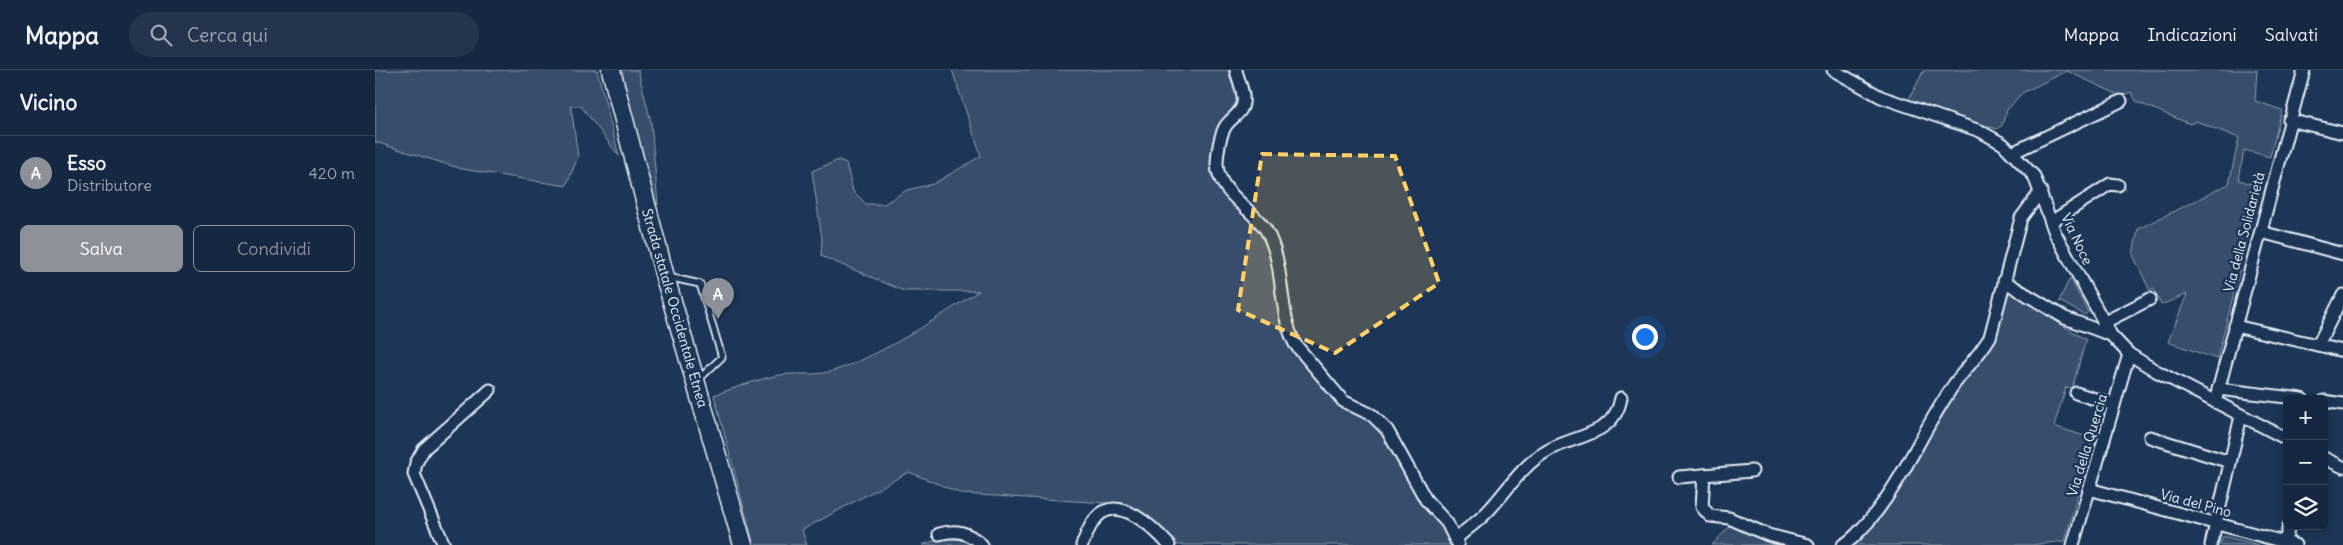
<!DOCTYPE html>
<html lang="it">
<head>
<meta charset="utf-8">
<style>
	:root { --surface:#162841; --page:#23344c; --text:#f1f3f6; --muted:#9ea6b1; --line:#35445a; --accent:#8c9099 }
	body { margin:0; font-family:Delius,sans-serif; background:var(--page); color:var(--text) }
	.controls { position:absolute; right:15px; bottom:15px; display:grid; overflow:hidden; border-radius:8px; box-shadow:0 2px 8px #0003 }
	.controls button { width:45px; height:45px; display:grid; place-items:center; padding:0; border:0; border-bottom:1px solid var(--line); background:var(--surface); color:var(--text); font:25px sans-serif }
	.you { position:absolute; left:1269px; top:266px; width:18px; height:18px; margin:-12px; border:4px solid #fff; border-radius:50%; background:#1a73e8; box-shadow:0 0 0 8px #1a73e833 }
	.badge { display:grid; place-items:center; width:32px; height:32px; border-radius:50%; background:var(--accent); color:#fff; font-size:16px; font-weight:700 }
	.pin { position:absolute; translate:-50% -41px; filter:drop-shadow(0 1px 2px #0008) }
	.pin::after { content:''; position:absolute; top:26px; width:18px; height:15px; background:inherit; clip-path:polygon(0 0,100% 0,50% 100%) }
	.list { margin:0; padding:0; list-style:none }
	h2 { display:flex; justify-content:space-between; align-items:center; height:65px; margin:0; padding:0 20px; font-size:21px }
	h2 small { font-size:16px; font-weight:400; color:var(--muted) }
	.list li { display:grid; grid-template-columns:32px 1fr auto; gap:15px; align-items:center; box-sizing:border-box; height:75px; padding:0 20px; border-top:1px solid var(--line) }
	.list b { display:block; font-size:19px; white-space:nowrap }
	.list p { margin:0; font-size:16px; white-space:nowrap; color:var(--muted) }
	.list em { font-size:16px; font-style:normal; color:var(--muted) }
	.actions { display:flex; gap:10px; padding:15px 20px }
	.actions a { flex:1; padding:11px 0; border:1px solid var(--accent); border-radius:8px; text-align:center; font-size:18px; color:var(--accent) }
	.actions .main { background:var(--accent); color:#fff }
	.icon { flex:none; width:28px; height:28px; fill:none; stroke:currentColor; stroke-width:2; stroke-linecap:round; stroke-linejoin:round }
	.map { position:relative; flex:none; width:1968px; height:475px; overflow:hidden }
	header { display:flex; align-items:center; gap:30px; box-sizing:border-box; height:70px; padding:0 25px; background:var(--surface); border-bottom:1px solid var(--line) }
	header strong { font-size:24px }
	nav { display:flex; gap:28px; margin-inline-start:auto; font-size:18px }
	.search { width:350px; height:45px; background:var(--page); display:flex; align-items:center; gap:12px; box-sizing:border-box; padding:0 18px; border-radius:28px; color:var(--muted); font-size:19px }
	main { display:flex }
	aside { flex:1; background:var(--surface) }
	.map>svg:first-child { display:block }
	.green { fill:#374d6c; stroke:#909fb2 }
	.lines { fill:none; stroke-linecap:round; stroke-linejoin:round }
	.lane-casing { stroke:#e8f1f8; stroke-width:9 }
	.street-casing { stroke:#e8f1f8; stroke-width:15 }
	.primary-casing { stroke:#e8f1f8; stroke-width:21 }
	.lane { stroke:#1d3557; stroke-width:5.5 }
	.street { stroke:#1d3557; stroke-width:11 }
	.primary { stroke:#1d3557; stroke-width:18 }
	.marked { fill:#ffd166; fill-opacity:0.2; stroke:#ffd166; stroke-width:4; stroke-dasharray:10 6; stroke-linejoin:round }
	.labels { text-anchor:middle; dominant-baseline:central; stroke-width:5; stroke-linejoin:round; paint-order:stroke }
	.street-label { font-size:14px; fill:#e8f1f8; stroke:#1d3557 }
</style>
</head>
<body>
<header>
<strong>Mappa</strong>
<div class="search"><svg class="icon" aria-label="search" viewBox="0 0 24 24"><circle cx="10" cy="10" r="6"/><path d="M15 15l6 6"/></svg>Cerca qui</div>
<nav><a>Mappa</a><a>Indicazioni</a><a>Salvati</a></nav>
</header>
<main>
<aside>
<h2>Vicino<small></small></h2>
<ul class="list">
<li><span class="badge">A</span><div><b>Esso</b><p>Distributore</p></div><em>420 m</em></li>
</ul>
<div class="actions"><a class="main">Salva</a><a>Condividi</a></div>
</aside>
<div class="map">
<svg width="1968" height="475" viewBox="0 0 1968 475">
	<rect width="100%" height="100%" fill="#1d3557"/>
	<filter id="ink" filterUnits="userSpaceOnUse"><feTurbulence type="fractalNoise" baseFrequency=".02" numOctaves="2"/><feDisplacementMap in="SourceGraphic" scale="10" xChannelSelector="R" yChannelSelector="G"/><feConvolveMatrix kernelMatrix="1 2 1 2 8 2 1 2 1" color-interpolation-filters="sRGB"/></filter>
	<g filter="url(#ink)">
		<g class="green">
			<polygon points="0,0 222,0 244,86 206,36 196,36 203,87 191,116 87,99 0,72"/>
			<polygon points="244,0 263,0 276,52 283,135 276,124"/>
			<path d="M577,0H853L862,31L844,58L837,95V106L847,124L880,155L889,166L901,205L910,266L918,279L965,334L1002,356L1016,376L1039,420L1066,454L1076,475H801L784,458L748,434L587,424L534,402L427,460L432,475H379L339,325C360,318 383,309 405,305C424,302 441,307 461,300C513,282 558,250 604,221H529L446,186L447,169L437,101L464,90L471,93L478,121L491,134H509L532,120L558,114L606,86Z"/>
			<polygon points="1549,0 1882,0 1880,31 1907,40 1895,87 1869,80 1864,110 1886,117 1842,289 1793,272 1812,224 1786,235 1779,219 1775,221 1758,185 1763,159 1854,114 1864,68 1821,51 1815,54 1762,32 1756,22 1746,26 1692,1 1647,23 1632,40 1627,55 1622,59 1533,31"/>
			<polygon points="1695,208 1713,242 1710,245 1684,231"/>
			<polygon points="1633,221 1711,270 1697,318 1691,317 1679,356 1718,369 1690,471 1656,475 1478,475 1508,445 1534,402 1548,372 1567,347 1589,309 1613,281 1628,244"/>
			<polygon points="1356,455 1397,474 1406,475 1337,475"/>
			<polygon points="1848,466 1884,475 1845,475"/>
			<polygon points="568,468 589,470 597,475 547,475"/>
		</g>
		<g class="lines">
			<defs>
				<polyline id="lane" points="293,207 325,214 347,287 323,310"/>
				<g id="street">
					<path d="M861,0C863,10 870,23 868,33C867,44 855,48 850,57C845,66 842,83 842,94C843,123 877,138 891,160C911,195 902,239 920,274L968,331L997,345L1012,360L1051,430L1072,453L1083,475"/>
					<polyline points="1458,0 1506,27 1605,61 1628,74 1659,106 1680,163 1736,265 1754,284 1781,301 1912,369"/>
					<polyline points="1914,50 1968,63"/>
					<polyline points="1639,82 1746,31"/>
					<polyline points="1676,152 1735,114 1743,115"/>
					<polyline points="1886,162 1968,184"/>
					<polyline points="1629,211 1690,248 1736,265"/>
					<polyline points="1728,253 1775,229"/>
					<polyline points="1860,256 1968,281"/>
					<polyline points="1943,275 1968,225"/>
					<polyline points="1843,319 1927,329"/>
					<polyline points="1701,323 1739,335"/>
					<polyline points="1949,331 1968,334"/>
					<polyline points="1840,332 1929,0"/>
					<polyline points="1775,367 1855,392"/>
					<polyline points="1949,388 1968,397"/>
					<polyline points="1329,405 1327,437 1335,446 1354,448 1393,465 1433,475"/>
					<polyline points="1304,407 1377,401"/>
					<polyline points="1714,419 1920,475"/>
					<path d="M564,464C582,459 593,462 607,475"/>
					<path d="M1081,469C1091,459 1103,452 1113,441C1132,421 1147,395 1172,381C1201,364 1239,367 1246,328"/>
					<polyline points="69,475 39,404 41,393 49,379 115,320"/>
					<path d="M707,475C711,466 714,455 722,447C744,424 779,458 794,475"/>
					<path d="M1468,475C1478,470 1485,460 1493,452C1529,410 1548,358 1580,313C1592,297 1605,284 1615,267L1646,148L1666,121"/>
					<polyline points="1698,475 1754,284"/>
					<polyline points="1836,475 1866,346"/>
					<polyline points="1909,475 1914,456"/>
				</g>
				<polyline id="primary" points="236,0 290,207 368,475"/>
			</defs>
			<use href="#lane" class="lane-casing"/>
			<use href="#street" class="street-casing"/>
			<use href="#primary" class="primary-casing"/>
			<use href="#lane" class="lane"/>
			<use href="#street" class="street"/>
			<use href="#primary" class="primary"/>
		</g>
	</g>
	<path class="marked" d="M887,84L1020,86L1064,213L960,283L863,240Z"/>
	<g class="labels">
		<g class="street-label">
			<text transform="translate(1869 162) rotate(-75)">Via della Solidarietà</text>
			<text transform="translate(1702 169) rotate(65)">Via Noce</text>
			<text transform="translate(300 238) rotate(74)">Strada statale Occidentale Etnea</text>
			<text transform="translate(1712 375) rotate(-73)">Via della Quercia</text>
			<text transform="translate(1821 433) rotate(15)">Via del Pino</text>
		</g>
	</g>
</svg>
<div class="controls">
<button>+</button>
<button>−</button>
<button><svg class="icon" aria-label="layers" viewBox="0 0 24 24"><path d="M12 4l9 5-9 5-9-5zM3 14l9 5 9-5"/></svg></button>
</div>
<div class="you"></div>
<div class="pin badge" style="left:343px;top:249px">A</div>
</div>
</main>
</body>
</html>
